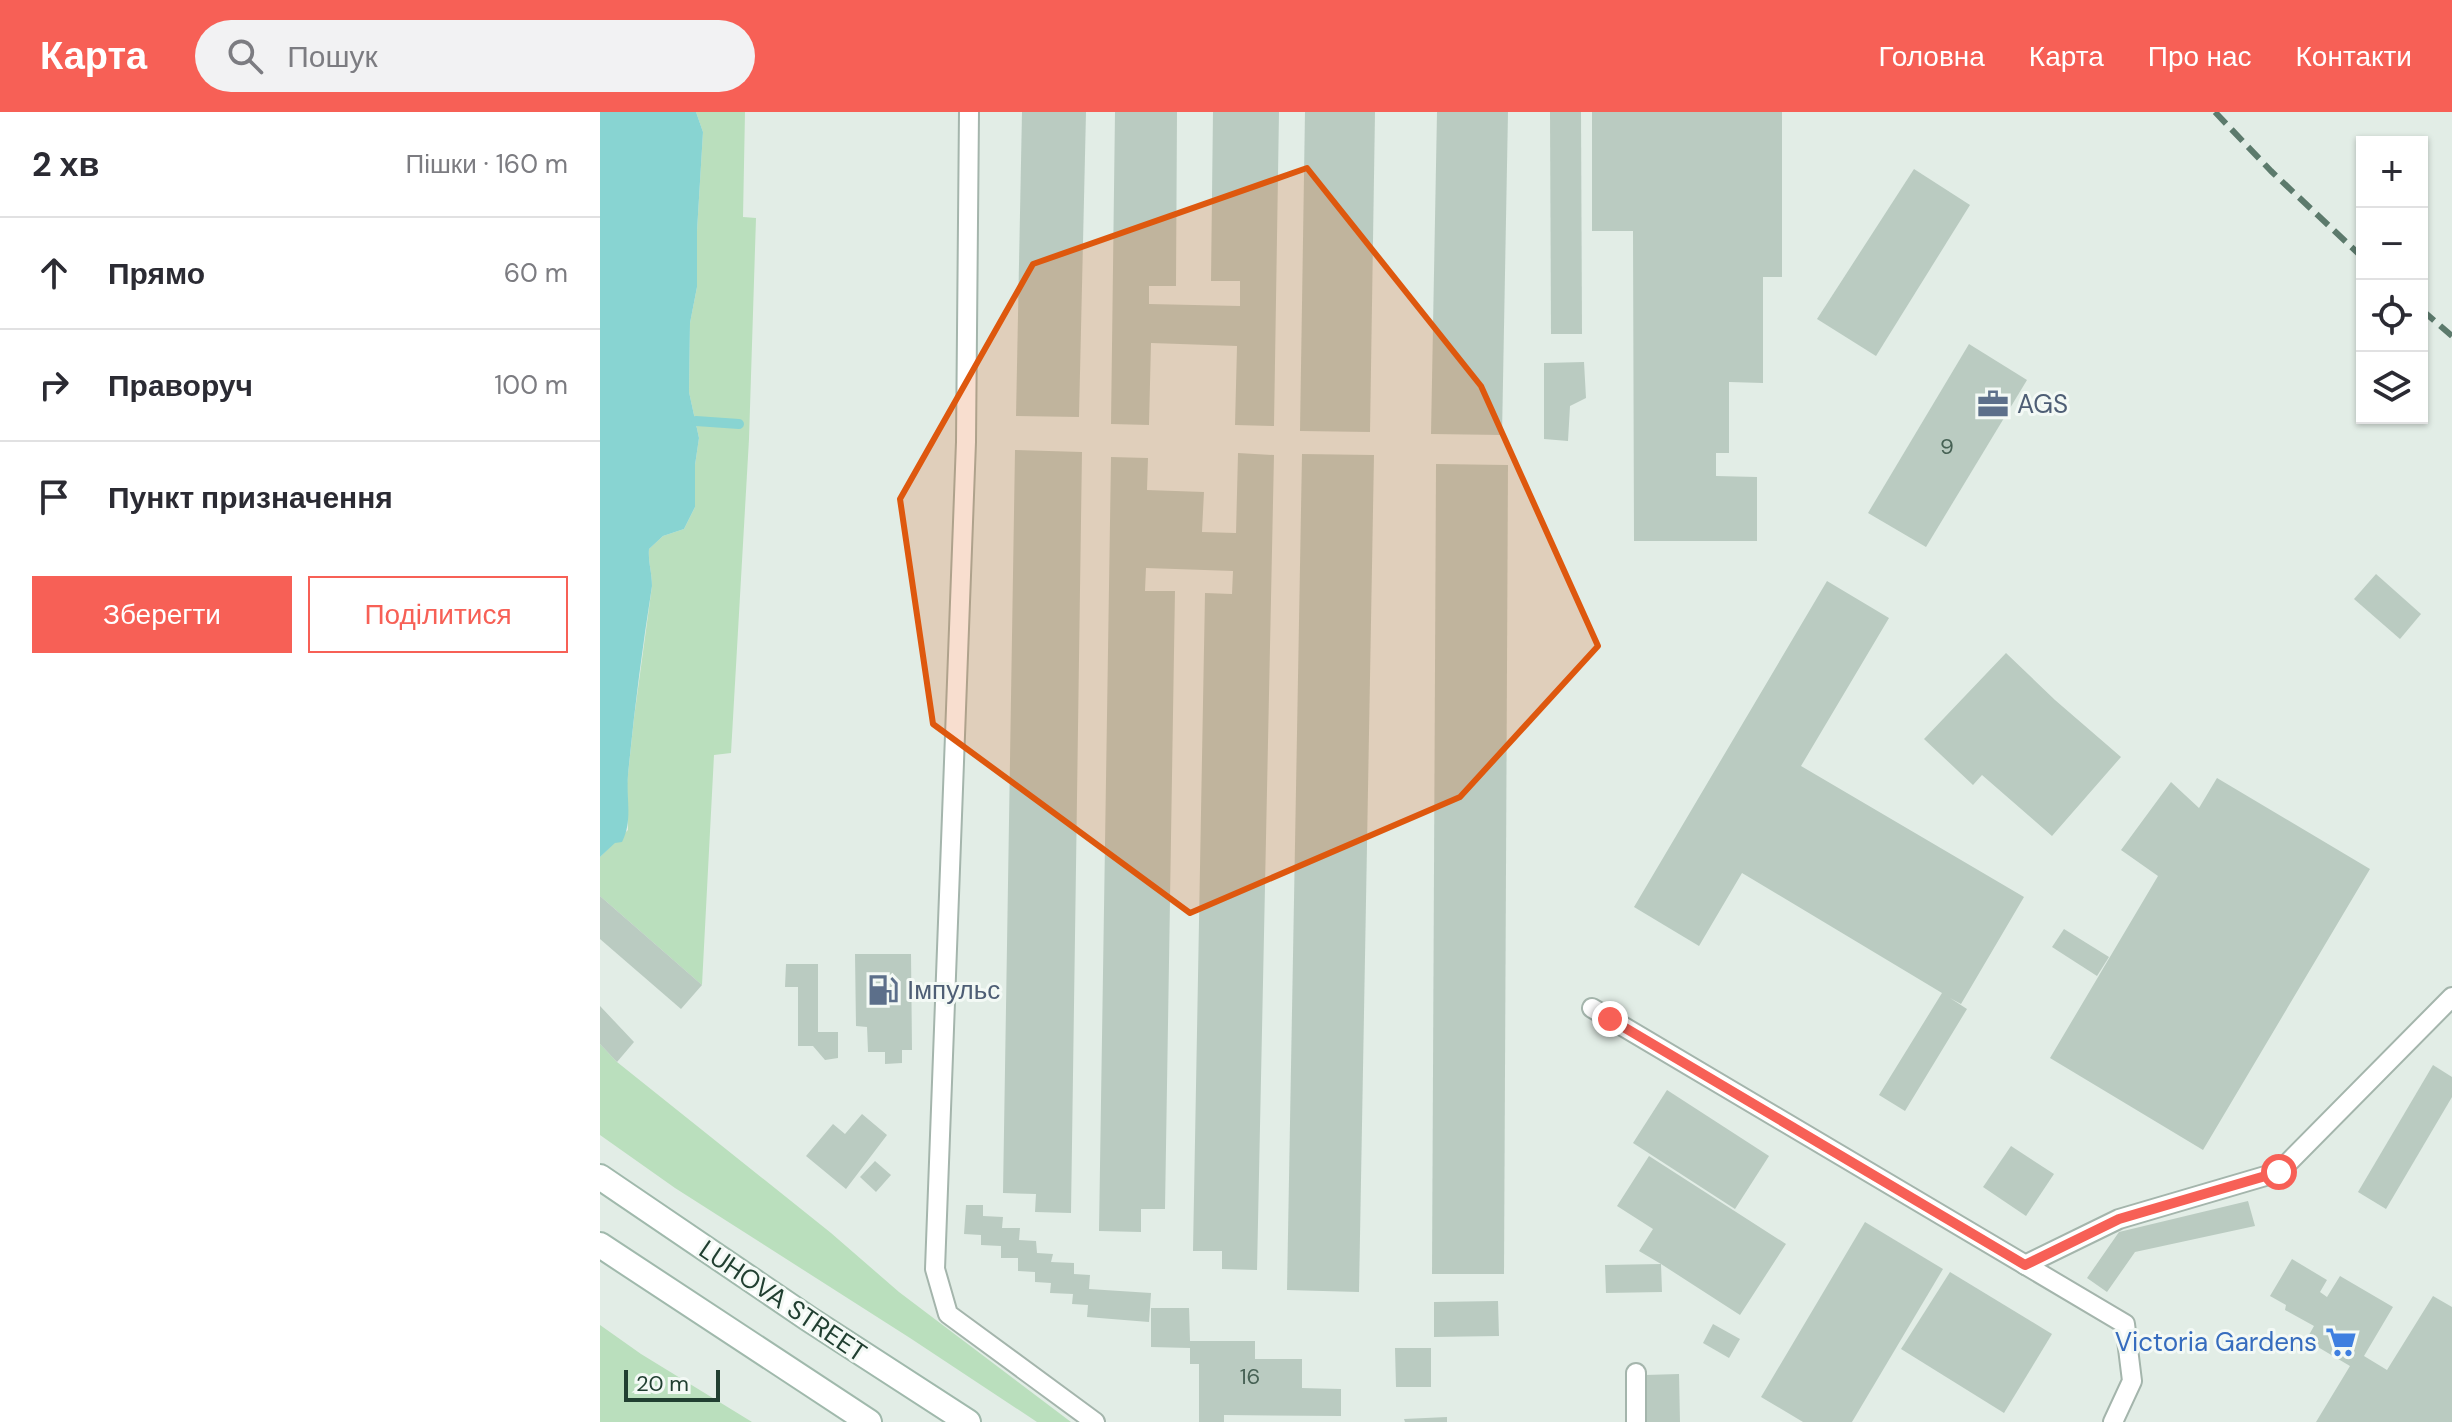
<!DOCTYPE html>
<html lang="uk">
<head>
<meta charset="utf-8">
<style>
	:root { --surface:#fff; --page:#f2f2f3; --text:#2b2b33; --muted:#7c7c81; --line:#e1e1e2; --accent:#f76056 }
	body { margin:0; font-family:"DM Sans",sans-serif; background:var(--page); color:var(--text) }
	.controls { position:absolute; right:24px; top:24px; display:grid; overflow:hidden; border-radius:0px; box-shadow:0 2px 6px #0004 }
	.controls button { width:72px; height:72px; display:grid; place-items:center; padding:0; border:0; border-bottom:2px solid var(--line); background:var(--surface); color:var(--text); font:40px sans-serif }
	.scale { position:absolute; left:24px; bottom:20px; width:96px; box-sizing:border-box; padding-left:8px; border:4px solid #213f31; border-top:0; font-size:22px; line-height:28px; white-space:nowrap; color:#213f31; -webkit-text-stroke:6px #f3f9f5; paint-order:stroke }
	.stop { position:absolute; width:24px; height:24px; margin:-18px; border:6px solid #f76056; border-radius:50%; background:#fff }
	.stop.end { background:#f76056; border-color:#fff; box-shadow:0 2px 8px #0008 }
	.list { margin:0; padding:0; list-style:none }
	h2 { display:flex; justify-content:space-between; align-items:center; height:104px; margin:0; padding:0 32px; font-size:34px }
	h2 small { font-size:26px; font-weight:400; color:var(--muted) }
	.list li { display:grid; grid-template-columns:52px 1fr auto; gap:24px; align-items:center; box-sizing:border-box; height:112px; padding:0 32px; border-top:2px solid var(--line) }
	.list b { display:block; font-size:30px; white-space:nowrap }
	.list em { font-size:26px; font-style:normal; color:var(--muted) }
	.actions { display:flex; gap:16px; padding:24px 32px }
	.actions a { flex:1; padding:18px 0; border:2px solid var(--accent); border-radius:0px; text-align:center; font-size:28px; color:var(--accent) }
	.actions .main { background:var(--accent); color:#fff }
	.icon { flex:none; width:44px; height:44px; fill:none; stroke:currentColor; stroke-width:2; stroke-linecap:round; stroke-linejoin:round }
	.map { position:relative; flex:none; width:1852px; height:1310px; overflow:hidden }
	header { display:flex; align-items:center; gap:48px; box-sizing:border-box; height:112px; padding:0 40px; background:var(--accent); color:#fff }
	header strong { font-size:38px }
	nav { display:flex; gap:44px; margin-inline-start:auto; font-size:28px }
	.search { width:560px; height:72px; background:var(--page); display:flex; align-items:center; gap:20px; box-sizing:border-box; padding:0 28px; border-radius:44px; color:var(--muted); font-size:30px }
	main { display:flex }
	aside { flex:1; background:var(--surface) }
	.map>svg:first-child { display:block }
	.green { fill:#badfbd }
	.water { fill:#88d4d2 }
	.lines { fill:none; stroke-linecap:round; stroke-linejoin:round }
	.stream { stroke:#88d4d2; stroke-width:10 }
	.building { fill:#bacbc1 }
	.service-casing { stroke:#a4b5ac; stroke-width:22 }
	.secondary-casing { stroke:#a0b9ac; stroke-width:28 }
	.service { stroke:#fff; stroke-width:18 }
	.secondary { stroke:#fff; stroke-width:24 }
	.rail { stroke:#5c7a6c; stroke-width:6; stroke-dasharray:16 8; stroke-linecap:butt }
	.route { stroke:#f76056; stroke-width:10 }
	.marked { fill:#de580e; fill-opacity:0.2; stroke:#de580e; stroke-width:6; stroke-linejoin:round }
	.labels { text-anchor:middle; dominant-baseline:central; stroke-width:6; stroke-linejoin:round; paint-order:stroke }
	.number-label { font-size:22px; fill:#476255 }
	.service-label { font-size:26px; fill:#4e5e75; stroke:#f3f9f5; text-anchor:start }
	.street-label { font-size:26px; fill:#213f31; stroke:#f3f9f5 }
	.shop-label { font-size:26px; fill:#366cbe; stroke:#f3f9f5; text-anchor:end }
</style>
</head>
<body>
<header>
<strong>Карта</strong>
<div class="search"><svg class="icon" aria-label="search" viewBox="0 0 24 24"><circle cx="10" cy="10" r="6"/><path d="M15 15l6 6"/></svg>Пошук</div>
<nav><a>Головна</a><a>Карта</a><a>Про нас</a><a>Контакти</a></nav>
</header>
<main>
<aside>
<h2>2 хв<small>Пішки · 160 m</small></h2>
<ul class="list">
<li><svg class="icon" aria-label="ahead" viewBox="0 0 24 24"><path d="M12 20V5M6 11l6-6 6 6"/></svg><div><b>Прямо</b></div><em>60 m</em></li>
<li><svg class="icon" aria-label="right" viewBox="0 0 24 24"><path d="M7 20v-9h11M14 6l5 5-5 5"/></svg><div><b>Праворуч</b></div><em>100 m</em></li>
<li><svg class="icon" aria-label="arrive" viewBox="0 0 24 24"><path d="M6 21V4h12l-3 4 3 4H6"/></svg><div><b>Пункт призначення</b></div></li>
</ul>
<div class="actions"><a class="main">Зберегти</a><a>Поділитися</a></div>
</aside>
<div class="map">
<svg width="1852" height="1310" viewBox="0 0 1852 1310">
	<rect width="100%" height="100%" fill="#e2ede6"/>
	<g class="green">
		<path d="M96,0H145L143,105L156,106L149,327L131,641L114,643L102,873L0,784V745L28,718L27,672L34,606L52,474C52,460 48,450 49,437L63,424L84,417L95,395V353L99,326L89,280L90,211L97,175V119L103,20Z"/>
		<polygon points="0,932 17,950 231,1121 299,1180 471,1310 437,1310 310,1226 75,1076 0,1023"/>
		<polygon points="0,1213 41,1242 152,1310 0,1310"/>
	</g>
	<path class="water" d="M0,0H96L103,20L97,119V175L90,211L89,280L99,326L95,353V395L84,417L63,424L49,437C48,450 52,460 52,474C42,537 34,600 28,663C26,687 33,708 22,730L15,731L0,745Z"/>
	<g class="lines">
		<polyline class="stream" points="96,309 139,312"/>
	</g>
	<g class="building">
		<polygon points="422,0 486,0 479,305 416,304"/>
		<polygon points="515,0 577,0 576,174 549,174 549,192 640,194 640,169 611,169 613,0 679,0 674,314 635,313 637,234 551,231 549,313 511,312"/>
		<polygon points="705,0 775,0 770,320 700,319"/>
		<polygon points="837,0 908,0 902,323 831,322"/>
		<polygon points="950,0 981,0 982,222 951,222"/>
		<polygon points="992,0 1182,0 1182,165 1163,165 1163,271 1129,270 1129,341 1116,341 1116,364 1157,365 1157,429 1034,429 1033,119 992,119"/>
		<polygon points="1314,57 1370,93 1276,244 1217,207"/>
		<polygon points="1369,232 1427,268 1326,435 1268,401"/>
		<polygon points="984,250 986,286 970,294 968,329 944,327 944,251"/>
		<polygon points="415,338 482,340 471,1101 435,1100 436,1082 403,1081"/>
		<polygon points="638,341 674,343 657,1158 622,1157 622,1139 593,1139 605,481 632,482 633,459 546,456 545,479 575,479 565,1097 541,1097 541,1120 499,1119 511,345 548,346 547,378 604,380 602,420 636,421"/>
		<polygon points="702,342 774,343 759,1180 687,1178"/>
		<polygon points="836,352 908,353 904,1162 832,1162"/>
		<polygon points="1776,462 1821,502 1800,527 1754,487"/>
		<polygon points="1227,469 1289,506 1201,654 1424,785 1361,892 1350,886 1367,897 1305,999 1279,983 1342,881 1142,761 1099,834 1034,795"/>
		<polygon points="1406,541 1455,588 1521,645 1452,724 1382,663 1373,673 1324,627"/>
		<polygon points="1617,666 1770,757 1603,1038 1450,946 1558,764 1521,738 1571,670 1599,696"/>
		<polygon points="0,784 102,873 81,897 0,827"/>
		<polygon points="1464,817 1509,845 1497,864 1452,835"/>
		<polygon points="255,842 311,842 312,938 302,938 302,951 285,952 285,940 268,940 267,915 256,914"/>
		<polygon points="186,852 218,852 218,920 238,920 238,946 225,948 213,934 198,934 198,875 185,875"/>
		<polygon points="0,894 34,930 17,950 0,932"/>
		<polygon points="1833,953 1852,965 1852,985 1786,1097 1758,1080"/>
		<polygon points="1067,978 1169,1044 1135,1097 1033,1031"/>
		<polygon points="262,1002 287,1023 246,1077 206,1044 233,1012 245,1022"/>
		<polygon points="1411,1034 1454,1062 1426,1104 1383,1075"/>
		<polygon points="1049,1044 1186,1132 1140,1203 1061,1152 1062,1180 1006,1181 1005,1153 1061,1152 1039,1139 1053,1117 1017,1094"/>
		<polygon points="275,1049 291,1063 276,1080 260,1065"/>
		<polygon points="1648,1089 1655,1114 1535,1140 1507,1180 1487,1166 1519,1120"/>
		<polygon points="366,1093 383,1093 383,1104 403,1105 402,1116 420,1116 419,1128 436,1129 437,1141 453,1142 451,1150 474,1151 474,1162 490,1163 489,1177 551,1181 549,1210 487,1205 488,1193 472,1192 473,1182 450,1181 451,1171 435,1170 435,1160 418,1159 418,1146 401,1146 401,1134 381,1133 381,1123 364,1122"/>
		<polygon points="1265,1110 1343,1157 1252,1310 1203,1310 1161,1285"/>
		<polygon points="1692,1147 1727,1168 1720,1180 1727,1185 1740,1164 1793,1195 1764,1244 1787,1258 1833,1184 1852,1195 1852,1310 1716,1310 1750,1254 1706,1228 1714,1214 1685,1198 1686,1193 1670,1184"/>
		<polygon points="1350,1160 1452,1222 1404,1301 1301,1237"/>
		<polygon points="898,1189 899,1224 834,1225 834,1190"/>
		<polygon points="551,1196 589,1196 590,1229 655,1229 655,1247 702,1247 702,1276 741,1277 741,1304 624,1303 624,1310 599,1310 599,1252 590,1252 590,1236 551,1235"/>
		<polygon points="1113,1212 1140,1227 1129,1246 1103,1231"/>
		<polygon points="795,1236 831,1236 831,1275 796,1275"/>
		<polygon points="1079,1262 1080,1310 1047,1310 1045,1263"/>
		<polygon points="847,1305 847,1310 805,1310 804,1307"/>
	</g>
	<g class="lines">
		<defs>
			<g id="service">
				<polyline points="369,0 366,330 335,1157 348,1202 495,1310"/>
				<polyline points="992,896 1525,1212 1532,1269 1513,1310"/>
				<polyline points="1425,1153 1519,1107 1679,1060 1852,885"/>
				<polyline points="1036,1261 1036,1310"/>
			</g>
			<g id="secondary">
				<polyline points="0,1065 209,1207 368,1310"/>
				<polyline points="0,1133 269,1310"/>
			</g>
		</defs>
		<use href="#service" class="service-casing"/>
		<use href="#secondary" class="secondary-casing"/>
		<use href="#service" class="service"/>
		<use href="#secondary" class="secondary"/>
		<g class="rail">
			<polyline points="1615,0 1671,59 1762,145"/>
			<polyline points="1822,198 1852,224"/>
		</g>
	</g>
	<g class="lines">
		<polyline class="route" points="1010,907 1425,1153 1519,1107 1679,1060"/>
	</g>
	<path class="marked" d="M707,56L881,274L998,534L860,685L590,801L333,612L300,387L433,152Z"/>
	<defs>
		<symbol id="office-bare" viewBox="-9 -9 18 18"><path d="M-6-3h4V-5.5h4V-3h4V5H-6ZM-1-4.5V-3h2v-1.5ZM-6 0V1H6V0Z" fill="#5c6f8a" stroke="#f3f9f5" stroke-width="2.5" paint-order="stroke"/></symbol>
		<symbol id="fuel-bare" viewBox="-9 -9 18 18"><path d="M-5.5-6h7V0h2V4h1.3V-2.5L3-4.5l.8-.8L6-3V5H2.5V1h-1V6h-7ZM-4.2-4.7v3.2H.2V-4.7Z" fill="#5c6f8a" stroke="#f3f9f5" stroke-width="2.5" paint-order="stroke"/></symbol>
		<symbol id="supermarket-bare" viewBox="-9 -9 18 18"><path d="M-6-5.5h2.5l.6 2H6L4.5 2H-2.5L-4.4-4H-6ZM-1.5 3.2a1.3 1.3 0 1 0 .1 0ZM3 3.2a1.3 1.3 0 1 0 .1 0Z" fill="#3f7fe0" stroke="#f3f9f5" stroke-width="2.5" paint-order="stroke"/></symbol>
	</defs>
	<g fill-rule="evenodd">
		<use href="#office-bare" x="1371" y="270" width="44" height="44"/>
		<use href="#fuel-bare" x="261" y="856" width="44" height="44"/>
		<use href="#supermarket-bare" x="1719" y="1208" width="44" height="44"/>
	</g>
	<g class="labels">
		<g class="number-label">
			<text x="1347" y="334">9</text>
			<text x="650" y="1264">16</text>
		</g>
		<g class="service-label">
			<text x="1417" y="292">AGS</text>
			<text x="307" y="878">Імпульс</text>
		</g>
		<g class="street-label">
			<text transform="translate(183 1189) rotate(34)">LUHOVA STREET</text>
		</g>
		<g class="shop-label">
			<text x="1717" y="1230">Victoria Gardens</text>
		</g>
	</g>
</svg>
<div class="controls">
<button>+</button>
<button>−</button>
<button><svg class="icon" aria-label="locate" viewBox="0 0 24 24"><circle cx="12" cy="12" r="6"/><path d="M12 2v4M12 18v4M2 12h4M18 12h4"/></svg></button>
<button><svg class="icon" aria-label="layers" viewBox="0 0 24 24"><path d="M12 4l9 5-9 5-9-5zM3 14l9 5 9-5"/></svg></button>
</div>
<div class="scale">20 m</div>
<div class="stop" style="left:1679px;top:1060px"></div>
<div class="stop end" style="left:1010px;top:907px"></div>
</div>
</main>
</body>
</html>
